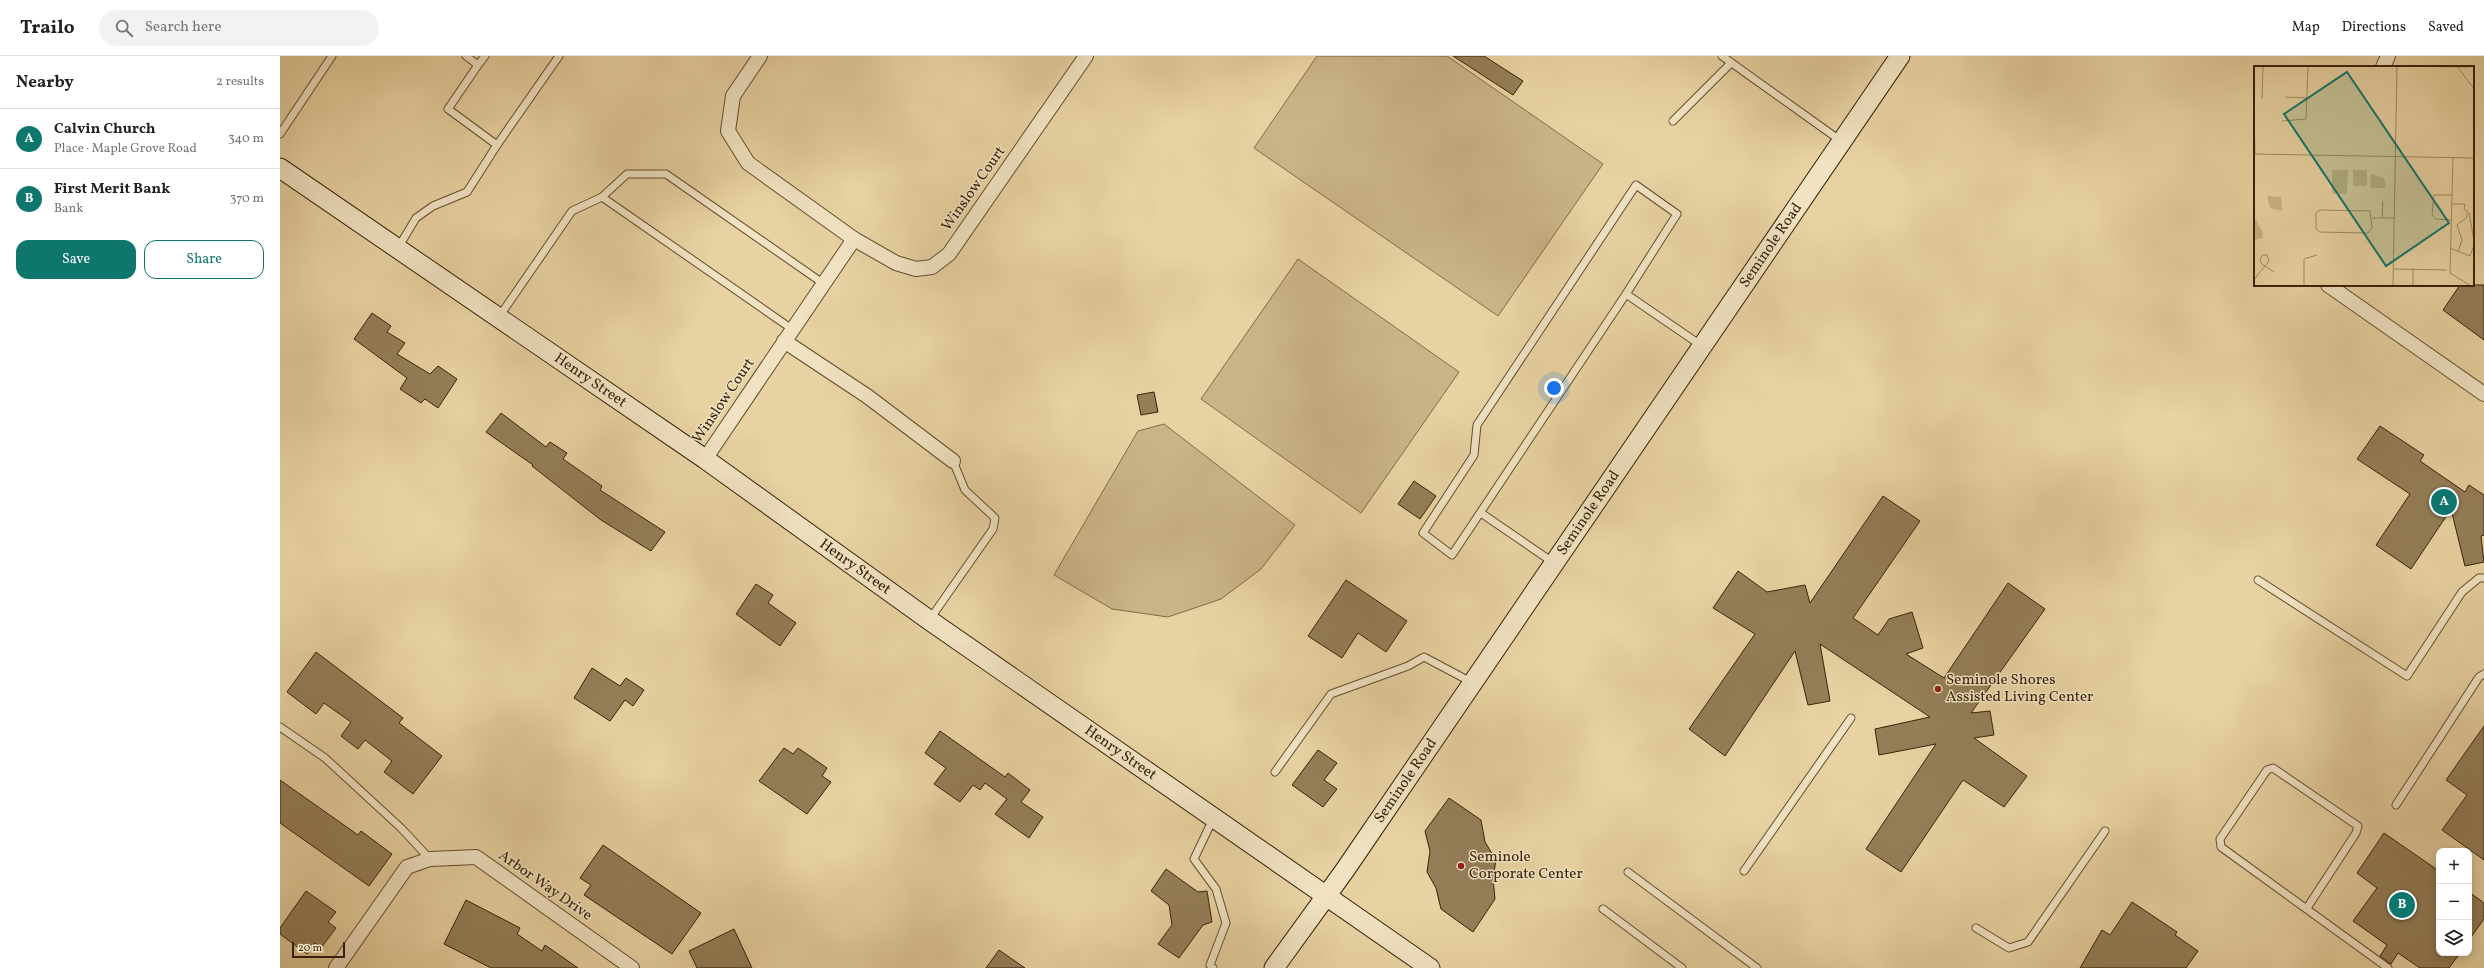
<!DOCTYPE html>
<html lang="en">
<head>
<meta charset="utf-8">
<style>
	:root { --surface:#fff; --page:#f2f2f2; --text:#202124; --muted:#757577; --line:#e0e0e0; --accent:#0f766e }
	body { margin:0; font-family:Vollkorn,serif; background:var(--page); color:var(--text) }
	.controls { position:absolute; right:12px; bottom:12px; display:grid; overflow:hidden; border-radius:8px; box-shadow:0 2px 10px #0003 }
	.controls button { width:36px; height:36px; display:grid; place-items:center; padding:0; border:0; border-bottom:1px solid var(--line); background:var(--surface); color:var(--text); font:20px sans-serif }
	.scale { position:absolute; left:12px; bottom:10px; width:53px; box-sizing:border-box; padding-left:4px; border:2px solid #382208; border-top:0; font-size:11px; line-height:14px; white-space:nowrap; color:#382208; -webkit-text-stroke:3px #f0e2c2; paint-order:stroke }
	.you { position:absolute; left:1274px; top:332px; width:14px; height:14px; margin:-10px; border:3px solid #fff; border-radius:50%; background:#1a73e8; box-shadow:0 0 0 6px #1a73e833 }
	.badge { display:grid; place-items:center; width:26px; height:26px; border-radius:50%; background:var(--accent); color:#fff; font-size:13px; font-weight:700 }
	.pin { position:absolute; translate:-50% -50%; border:2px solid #fff; box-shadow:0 1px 4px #0006 }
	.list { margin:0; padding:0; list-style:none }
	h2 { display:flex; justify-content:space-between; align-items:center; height:52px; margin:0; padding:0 16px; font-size:17px }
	h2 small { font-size:13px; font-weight:400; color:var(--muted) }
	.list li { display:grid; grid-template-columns:26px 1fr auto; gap:12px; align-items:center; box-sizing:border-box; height:60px; padding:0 16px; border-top:1px solid var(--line) }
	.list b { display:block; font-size:15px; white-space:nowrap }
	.list p { margin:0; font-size:13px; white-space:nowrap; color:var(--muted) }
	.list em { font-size:13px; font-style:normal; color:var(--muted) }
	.actions { display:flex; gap:8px; padding:12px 16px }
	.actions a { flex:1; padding:9px 0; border:1px solid var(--accent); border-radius:12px; text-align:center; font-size:14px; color:var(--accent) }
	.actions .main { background:var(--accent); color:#fff }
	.icon { flex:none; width:22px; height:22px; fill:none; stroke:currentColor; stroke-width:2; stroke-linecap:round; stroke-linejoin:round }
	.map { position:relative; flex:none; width:2204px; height:912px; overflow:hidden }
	header { display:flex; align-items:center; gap:24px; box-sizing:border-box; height:56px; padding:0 20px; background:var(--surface); border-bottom:1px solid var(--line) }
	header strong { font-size:19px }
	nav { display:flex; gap:22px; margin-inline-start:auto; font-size:14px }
	.search { width:280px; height:36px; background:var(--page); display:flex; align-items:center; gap:10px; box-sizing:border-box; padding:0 14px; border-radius:22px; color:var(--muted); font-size:15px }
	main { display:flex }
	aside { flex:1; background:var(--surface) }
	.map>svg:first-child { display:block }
	.green { fill:#cab487; stroke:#816b48 }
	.building { fill:#947e58; stroke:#382208 }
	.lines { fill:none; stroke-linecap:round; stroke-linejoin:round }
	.lane-casing { stroke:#644e2e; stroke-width:9 }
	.street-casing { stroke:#644e2e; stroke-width:16 }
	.secondary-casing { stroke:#382208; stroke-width:21 }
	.lane { stroke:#f0e2c2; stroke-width:7 }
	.street { stroke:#f0e2c2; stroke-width:14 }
	.secondary { stroke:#f0e2c2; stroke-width:19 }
	.poi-dot { fill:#8f2418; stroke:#f0e2c2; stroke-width:1.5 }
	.labels { text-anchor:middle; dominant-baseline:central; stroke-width:3; stroke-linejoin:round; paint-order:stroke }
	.street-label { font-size:15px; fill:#382208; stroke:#f0e2c2 }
	.poi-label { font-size:15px; fill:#382208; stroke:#f0e2c2; text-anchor:start }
	.inset-road { fill:none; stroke:#a28c64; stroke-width:1 }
	.view { fill:#0f766e; fill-opacity:0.15; stroke:#0f766e; stroke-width:2 }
	.inset-edge { fill:none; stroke:#382208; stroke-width:2 }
</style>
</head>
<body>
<header>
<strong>Trailo</strong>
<div class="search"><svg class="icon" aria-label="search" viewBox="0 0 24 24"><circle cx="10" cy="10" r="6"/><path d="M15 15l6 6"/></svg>Search here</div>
<nav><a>Map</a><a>Directions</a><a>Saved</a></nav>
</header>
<main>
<aside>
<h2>Nearby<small>2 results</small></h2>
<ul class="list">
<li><span class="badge">A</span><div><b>Calvin Church</b><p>Place · Maple Grove Road</p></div><em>340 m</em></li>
<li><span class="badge">B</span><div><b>First Merit Bank</b><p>Bank</p></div><em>370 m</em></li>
</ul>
<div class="actions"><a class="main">Save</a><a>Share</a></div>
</aside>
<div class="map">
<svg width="2204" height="912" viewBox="0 0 2204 912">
	<rect width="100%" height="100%" fill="#e8d2a1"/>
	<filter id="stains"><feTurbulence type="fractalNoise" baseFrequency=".005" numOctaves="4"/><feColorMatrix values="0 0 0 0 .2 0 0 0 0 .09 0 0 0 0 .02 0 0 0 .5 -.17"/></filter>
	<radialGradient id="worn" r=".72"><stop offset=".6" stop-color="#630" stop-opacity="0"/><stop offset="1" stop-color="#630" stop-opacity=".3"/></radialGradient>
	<g class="green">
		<polygon points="1037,0 1167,0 1323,108 1218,260 974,92"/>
		<polygon points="1018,203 1179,316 1081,457 921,343"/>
		<polygon points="884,368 1015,469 981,513 941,543 888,561 832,553 774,519 858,375"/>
	</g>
	<g class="building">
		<polygon points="1173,0 1204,0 1243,25 1233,39"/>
		<polygon points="2180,229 2204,229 2204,284 2163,254"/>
		<polygon points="92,257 111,270 107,276 125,287 117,298 150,318 158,310 177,323 158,352 145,343 141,347 120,333 127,322 74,283"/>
		<polygon points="874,336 878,356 861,359 857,339"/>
		<polygon points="221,357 266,391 270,386 287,397 283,403 322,430 320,434 385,476 371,495 321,464 252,410 253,409 206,376"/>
		<polygon points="2100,370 2144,399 2140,405 2185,436 2189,429 2204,439 2204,479 2201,480 2204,506 2185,510 2171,453 2131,513 2096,489 2130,438 2077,403"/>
		<polygon points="1134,425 1156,440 1140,463 1118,448"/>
		<polygon points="1603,440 1640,465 1573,562 1598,579 1609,563 1632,556 1643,592 1626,598 1664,622 1728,527 1765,553 1691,657 1710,655 1714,679 1694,682 1747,720 1724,751 1683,724 1621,816 1586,793 1656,688 1599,699 1595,673 1650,661 1540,588 1550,645 1528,649 1515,595 1445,700 1409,673 1475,578 1433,552 1458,515 1487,536 1525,529 1530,547"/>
		<polygon points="1066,524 1127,565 1106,596 1078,577 1062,602 1028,580"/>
		<polygon points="476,528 493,539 488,547 516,567 500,590 456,558"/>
		<polygon points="36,596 123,662 119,667 162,700 133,738 104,716 112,705 85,684 78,693 61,680 71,666 44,647 36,658 7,636"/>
		<polygon points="312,612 340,630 346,622 364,634 353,650 345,644 330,665 294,642"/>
		<polygon points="2204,670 2204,804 2162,774 2187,739 2166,724"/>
		<polygon points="660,675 725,721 728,717 750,734 741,746 763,761 749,782 715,758 727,743 705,727 700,734 693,729 680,746 654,728 666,712 645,697"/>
		<polygon points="504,692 513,698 518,692 547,712 542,720 551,726 527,758 479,725"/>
		<polygon points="1038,694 1057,707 1044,724 1057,733 1043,751 1012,729"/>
		<polygon points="0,724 78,779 81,775 112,798 89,830 0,767"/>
		<polygon points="1169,742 1201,764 1205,786 1216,804 1213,822 1215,843 1193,876 1161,853 1156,832 1147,816 1150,795 1145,775"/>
		<polygon points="2104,777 2159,815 2159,897 2180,897 2169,912 2140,912 2118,897 2111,908 2100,900 2107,889 2073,865 2097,832 2077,817"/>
		<polygon points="323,789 421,857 392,898 304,839 311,829 300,822"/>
		<polygon points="886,813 918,836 927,835 932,866 923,869 899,902 878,888 892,869 889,849 871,835"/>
		<polygon points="26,835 56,856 48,866 56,872 41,892 35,887 27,898 0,878 0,872"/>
		<polygon points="2189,836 2204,847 2204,863 2189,884"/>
		<polygon points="186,844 240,872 237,878 262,895 265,889 298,912 211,912 164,888"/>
		<polygon points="1852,846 1897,876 1895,879 1918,895 1906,912 1800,912 1822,874 1830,879"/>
		<polygon points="454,873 472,912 417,912 409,895"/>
		<polygon points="719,894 745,912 706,912"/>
	</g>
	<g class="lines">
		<defs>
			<g id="lane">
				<polyline points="186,0 198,9 168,53 217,89"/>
				<polyline points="1442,0 1561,85"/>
				<polyline points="198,9 205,0"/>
				<polyline points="1393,65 1451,7"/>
				<polyline points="0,78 52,0"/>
				<polyline points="322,141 347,118 386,118 544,228"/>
				<polyline points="118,192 136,162 153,150 187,136 217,89 279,0"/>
				<polyline points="1346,238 1172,499 1143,477 1194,399 1197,369 1356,129 1397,158 1346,238 1422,290"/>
				<polyline points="219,261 292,155 322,141 512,273"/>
				<polyline points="1201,457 1274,507"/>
				<polyline points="1978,524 2127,620 2182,536 2199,522 2204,522"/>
				<polyline points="650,563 713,473 715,462 685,434 673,405"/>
				<polyline points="0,671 45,702 121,772 150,803"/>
				<polyline points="995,716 1051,638 1128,610 1144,601 1193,627"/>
				<polyline points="2116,749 2199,621 2204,618"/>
				<polyline points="1464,815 1571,662"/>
				<polyline points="1348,816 1477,912"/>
				<polyline points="2027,852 2076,777 2078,770 1993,712 1987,714 1940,783 1941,791 2108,912"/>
				<polyline points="1323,853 1402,912"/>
				<polyline points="1696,872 1729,892 1748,886 1825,775"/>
				<polyline points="933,912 930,909 946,867 936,833 914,803 933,763"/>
			</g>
			<g id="street">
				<polyline points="480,0 453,40 448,75 468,107 574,183 616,207 636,213 652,211 669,198 806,0"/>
				<polyline points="2103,11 2108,0"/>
				<polyline points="2048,229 2204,338"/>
				<polyline points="504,285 587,340 673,405"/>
				<polyline points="425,403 574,183"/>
				<polyline points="56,912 127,811 150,803 196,801 352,912"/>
			</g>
			<g id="secondary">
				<path id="s1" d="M0,112L425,403L649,564L1150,912"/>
				<path id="s2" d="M994,912L1065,814L1620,0"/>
			</g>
		</defs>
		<use href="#lane" class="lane-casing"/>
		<use href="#street" class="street-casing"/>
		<use href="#secondary" class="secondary-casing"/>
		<use href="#lane" class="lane"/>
		<use href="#street" class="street"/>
		<use href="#secondary" class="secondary"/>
	</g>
	<g class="poi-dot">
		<circle cx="1658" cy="633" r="4"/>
		<circle cx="1181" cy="810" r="4"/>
	</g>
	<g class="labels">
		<g class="street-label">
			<text transform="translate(694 133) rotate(-55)">Winslow Court</text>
			<text stroke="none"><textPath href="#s2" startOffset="877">Seminole Road</textPath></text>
			<text stroke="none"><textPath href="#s1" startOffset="376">Henry Street</textPath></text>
			<text transform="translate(444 345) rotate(-56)">Winslow Court</text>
			<text stroke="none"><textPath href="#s2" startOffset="553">Seminole Road</textPath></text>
			<text stroke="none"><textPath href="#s1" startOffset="700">Henry Street</textPath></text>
			<text stroke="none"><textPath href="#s1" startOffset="1024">Henry Street</textPath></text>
			<text stroke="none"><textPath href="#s2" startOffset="229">Seminole Road</textPath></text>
			<text transform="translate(265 830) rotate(35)">Arbor Way Drive</text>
		</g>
		<g class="poi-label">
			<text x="1666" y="624">Seminole Shores<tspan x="1666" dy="17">Assisted Living Center</tspan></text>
			<text x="1189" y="801">Seminole<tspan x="1189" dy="17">Corporate Center</tspan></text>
		</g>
	</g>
	<g transform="translate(1974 10)">
		<rect width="220" height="220" fill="#e8d2a1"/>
		<path d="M78,104H94L93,128H78ZM99,104H113V120H99ZM117,108L130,112L132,122H116ZM13,130L27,131L28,145L16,142ZM0,150L9,167L8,172L0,174Z" fill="#cab487"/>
		<path class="inset-road" d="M119,0H143L139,220M143,0L214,1M203,0L220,23M31,31L53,32M8,33L9,0M0,55L1,88M28,55L52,53L54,0M0,88L220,92M199,91L196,207L217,220M198,138H211M211,138L210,143L215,147L220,174M66,144L116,145L118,162L114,167L66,166L62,163V147ZM118,152H140M128,152L129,135M198,154L182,153L178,149L180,129H198M196,182L216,190L220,179M204,186L208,174L203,159L213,151V147M140,203L193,204M0,214L5,207L11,200L15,195L13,189H9L6,193L7,197L9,199L11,200L20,206M50,220V193L63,189M159,220V202"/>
		<path class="view" d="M93,6L195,157L132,200L30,48Z"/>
		<rect width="220" height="220" class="inset-edge"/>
	</g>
	<rect width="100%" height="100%" filter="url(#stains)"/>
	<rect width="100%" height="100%" fill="url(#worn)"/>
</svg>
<div class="controls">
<button>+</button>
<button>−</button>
<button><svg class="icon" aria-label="layers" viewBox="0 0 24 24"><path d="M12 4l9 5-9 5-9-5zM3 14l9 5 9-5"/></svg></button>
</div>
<div class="scale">20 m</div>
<div class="you"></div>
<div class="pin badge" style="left:2164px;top:446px">A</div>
<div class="pin badge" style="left:2122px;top:849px">B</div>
</div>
</main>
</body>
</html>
